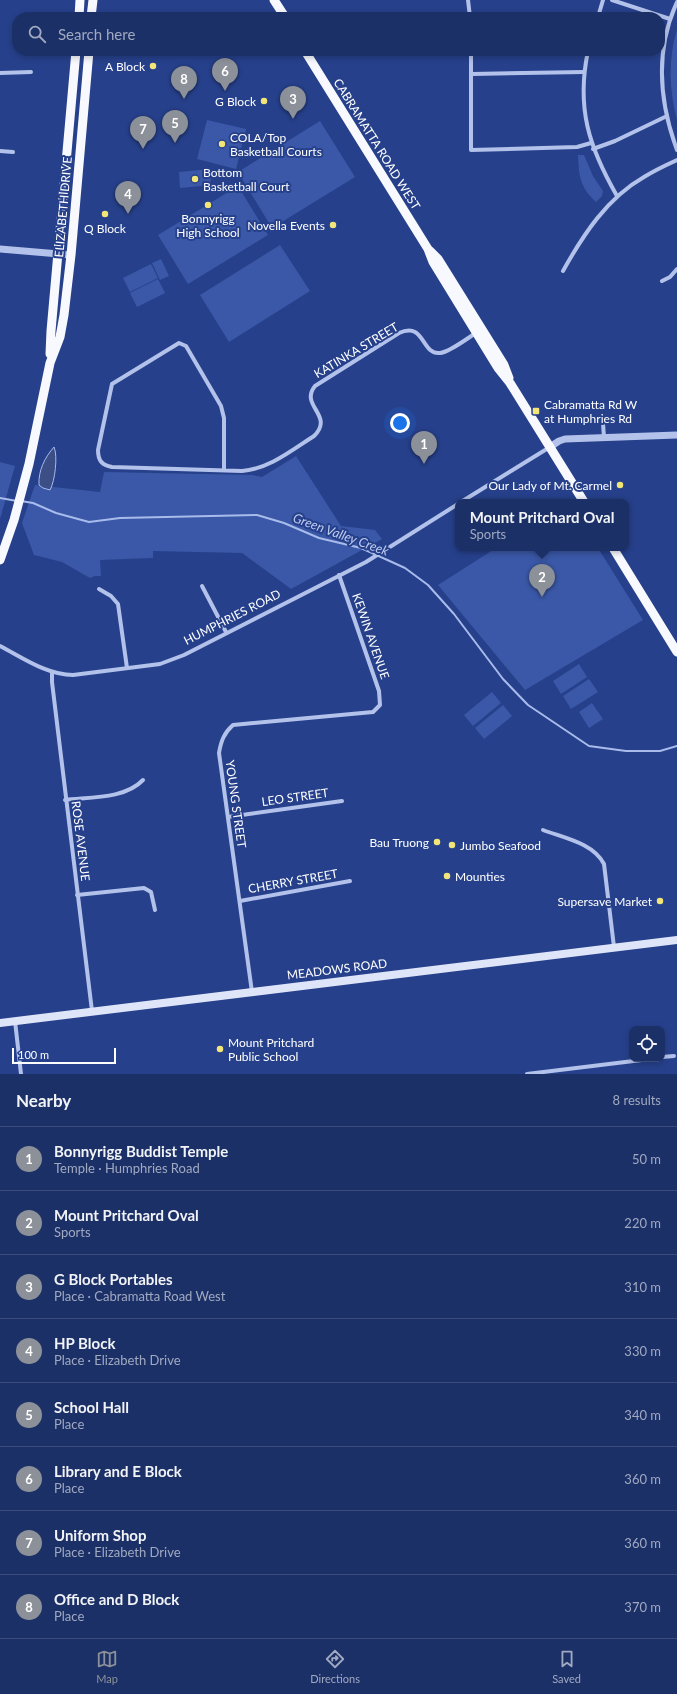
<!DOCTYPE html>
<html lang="en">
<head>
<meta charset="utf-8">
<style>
	:root { --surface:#1c3068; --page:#293c71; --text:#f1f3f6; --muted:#a0a9c0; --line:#3a4b7c; --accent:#8c9099 }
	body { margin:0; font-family:Lato,sans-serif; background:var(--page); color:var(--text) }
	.controls { position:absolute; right:12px; bottom:12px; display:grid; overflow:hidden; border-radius:8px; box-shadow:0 2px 6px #0003 }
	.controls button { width:36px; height:36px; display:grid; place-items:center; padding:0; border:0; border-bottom:1px solid var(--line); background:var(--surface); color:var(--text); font:20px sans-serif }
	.scale { position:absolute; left:12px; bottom:10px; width:104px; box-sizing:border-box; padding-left:4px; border:2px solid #fff; border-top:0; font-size:11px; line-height:14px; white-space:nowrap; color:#fff; -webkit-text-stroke:3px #26408b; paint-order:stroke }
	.you { position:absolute; left:400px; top:423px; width:14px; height:14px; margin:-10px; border:3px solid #fff; border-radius:50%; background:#1a73e8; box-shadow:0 0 0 6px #1a73e833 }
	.badge { display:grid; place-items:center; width:26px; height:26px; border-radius:50%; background:var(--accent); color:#fff; font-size:13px; font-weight:700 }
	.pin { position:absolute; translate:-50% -33px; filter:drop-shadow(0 1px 2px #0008) }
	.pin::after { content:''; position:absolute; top:21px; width:14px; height:12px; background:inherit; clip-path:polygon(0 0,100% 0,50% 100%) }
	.popup { position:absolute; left:455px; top:499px; width:174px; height:52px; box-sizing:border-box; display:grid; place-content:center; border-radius:8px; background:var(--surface); filter:drop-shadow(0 1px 3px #0005); font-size:13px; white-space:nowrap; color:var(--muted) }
	.popup b { font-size:15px; color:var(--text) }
	.popup::after { content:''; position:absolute; left:50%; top:100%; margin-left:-8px; border:8px solid transparent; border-top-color:var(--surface) }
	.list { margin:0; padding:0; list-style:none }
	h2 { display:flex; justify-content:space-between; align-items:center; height:52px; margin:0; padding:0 16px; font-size:17px }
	h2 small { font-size:13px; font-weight:400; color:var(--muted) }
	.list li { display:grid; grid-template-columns:26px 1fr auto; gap:12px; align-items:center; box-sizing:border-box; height:64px; padding:0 16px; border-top:1px solid var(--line) }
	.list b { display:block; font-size:15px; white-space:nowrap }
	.list p { margin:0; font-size:13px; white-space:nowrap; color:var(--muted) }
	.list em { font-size:13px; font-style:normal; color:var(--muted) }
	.icon { flex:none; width:22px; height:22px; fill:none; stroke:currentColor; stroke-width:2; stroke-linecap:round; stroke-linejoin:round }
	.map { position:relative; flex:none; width:677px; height:1074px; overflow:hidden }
	.search { position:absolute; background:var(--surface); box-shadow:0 2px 6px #0003; left:12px; right:12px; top:12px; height:44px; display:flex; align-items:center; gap:10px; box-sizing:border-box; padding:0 14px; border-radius:16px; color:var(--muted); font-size:15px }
	.sheet { height:564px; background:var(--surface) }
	nav { display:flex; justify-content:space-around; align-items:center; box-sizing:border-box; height:56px; border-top:1px solid var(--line); background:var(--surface); font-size:11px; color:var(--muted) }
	nav a { display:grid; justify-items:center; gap:2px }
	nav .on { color:var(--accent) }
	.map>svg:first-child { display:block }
	.green { fill:#3a58a7 }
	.water { fill:#3b4e86; stroke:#a8bbeb }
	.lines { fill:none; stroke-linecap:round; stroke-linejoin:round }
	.stream { stroke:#a8bbeb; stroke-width:2 }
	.minor { stroke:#b3c2ea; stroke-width:4 }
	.tertiary { stroke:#b3c2ea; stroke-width:7 }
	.secondary { stroke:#dee5f8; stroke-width:8 }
	.primary { stroke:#f7f9fe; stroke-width:9 }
	.poi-dot { fill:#f3e678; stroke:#26408b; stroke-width:1.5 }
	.labels { text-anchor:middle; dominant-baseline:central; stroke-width:4; stroke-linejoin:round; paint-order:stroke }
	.poi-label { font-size:12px; fill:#fff; stroke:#26408b; text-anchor:end }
	.street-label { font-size:12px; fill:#fff; stroke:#26408b }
	.water-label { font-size:13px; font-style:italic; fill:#bfcdf1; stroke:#26408b }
</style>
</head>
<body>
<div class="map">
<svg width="677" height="1074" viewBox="0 0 677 1074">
	<rect width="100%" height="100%" fill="#26408b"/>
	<g class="green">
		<path d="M677,29V120C669,90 668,59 677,29Z"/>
		<polygon points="207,120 246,129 236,169 197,159"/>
		<polygon points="320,121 355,177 272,228 238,172"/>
		<path d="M578,155H584L593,176L603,191L602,196L596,202C580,187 579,177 578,155Z"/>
		<polygon points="210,169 211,185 180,188 179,172"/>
		<polygon points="238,186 268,235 188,284 158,235"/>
		<polygon points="280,245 310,291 229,342 200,295"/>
		<polygon points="161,259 169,276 160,280 152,263"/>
		<polygon points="151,264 158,278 130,292 123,278"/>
		<polygon points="158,279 165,293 137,307 130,293"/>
		<polygon points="296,456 341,526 375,530 382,539 291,589 242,553 153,551 153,558 100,560 101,576 95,576 90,578 62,562 34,555 22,523 35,485 100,492 104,472 252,475 262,477"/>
		<polygon points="0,462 15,466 0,519"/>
		<polygon points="496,548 598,548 643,620 525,690 438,585"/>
		<polygon points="579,664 587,677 561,694 553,681"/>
		<polygon points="589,679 598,692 571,709 563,696"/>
		<polygon points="492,692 501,703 473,726 464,715"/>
		<polygon points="592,703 603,719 589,728 579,712"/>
		<polygon points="503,705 512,716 484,739 475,728"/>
	</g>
	<path class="water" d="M54,447C58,456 55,481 50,490L43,488L39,485C38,471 45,457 54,447Z"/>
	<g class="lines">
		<g class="stream">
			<polyline points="0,498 17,501"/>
			<polyline points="21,501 33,503 56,513 89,522 120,518 257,515 284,523 319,538 361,548 405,568 428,585 454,614 503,679 528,705 589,746 626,751 660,751 677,746"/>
		</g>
		<g class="minor">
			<polyline points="468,0 470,17"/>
			<polyline points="612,0 670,19"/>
			<path d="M677,2C655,50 659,101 677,150"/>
			<polyline points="598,17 603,0"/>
			<polyline points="471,51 471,150 577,147 591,143"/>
			<path d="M588,51C576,108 589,147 617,196"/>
			<polyline points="0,73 31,72"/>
			<polyline points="472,74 584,72"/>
			<polyline points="593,149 615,141 667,116"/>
			<polyline points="0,151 13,152"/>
			<path d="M563,271C583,235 607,198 644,177C655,170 666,165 677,160"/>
			<polyline points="662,281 670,277 677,269"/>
			<polyline points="603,423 604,438"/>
			<path d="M224,470V418L221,406L186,346L179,343L112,384L98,450C98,461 102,465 112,467L242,471C269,469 292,450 314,436C335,415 299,406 315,386L399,333C425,321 421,355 440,353C450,352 466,339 476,333"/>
			<polyline points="461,502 550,447"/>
			<polyline points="202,586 226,632"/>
			<polyline points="99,589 111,596 118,604 127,668"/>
			<path d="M0,646C23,658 47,675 73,675L160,664L184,655L366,562L458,504"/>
			<polyline points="52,672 52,682 92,1011"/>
			<path d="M65,800C90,797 125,799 143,780"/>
			<polyline points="228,817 342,801"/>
			<path d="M543,830C564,838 593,843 604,864L614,947"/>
			<polyline points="77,895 144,888 151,892 155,910"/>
			<polyline points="240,901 350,881"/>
			<path d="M252,992L219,753C221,741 224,733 233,725L373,712L380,705L379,691L339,575"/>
			<polyline points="15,1021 21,1074"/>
			<polyline points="662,1057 674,1056"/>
			<polyline points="527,1074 650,1059"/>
		</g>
		<g class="tertiary">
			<polyline points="0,249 71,255"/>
			<polyline points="550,447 559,441 565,439 677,435"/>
		</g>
		<polyline class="secondary" points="0,1023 677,940"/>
		<g class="primary">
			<polyline points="274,0 285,17"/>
			<polyline points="79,17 80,0"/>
			<polyline points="91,17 93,0"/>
			<polyline points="305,51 428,249 433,262 498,368 510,383 584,502"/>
			<polyline points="430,251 438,259 504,365 509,378"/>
			<polyline points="50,354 51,331 76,51"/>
			<polyline points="613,548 677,652"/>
			<polyline points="0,560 14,520 29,464 50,363 60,337 64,315 71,255 89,51"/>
		</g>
	</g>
	<g class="poi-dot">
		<circle cx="153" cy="66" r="4"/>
		<circle cx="264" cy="101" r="4"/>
		<circle cx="222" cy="144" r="4"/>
		<circle cx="195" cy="179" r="4"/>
		<circle cx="208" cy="205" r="4"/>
		<circle cx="105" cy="214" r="4"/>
		<circle cx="333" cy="225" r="4"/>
		<rect x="532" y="407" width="8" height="8" rx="2"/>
		<circle cx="620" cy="485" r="4"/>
		<circle cx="437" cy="842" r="4"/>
		<circle cx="452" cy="845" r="4"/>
		<circle cx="447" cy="876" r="4"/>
		<circle cx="660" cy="901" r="4"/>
		<circle cx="220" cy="1049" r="4"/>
	</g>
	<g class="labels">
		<g class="poi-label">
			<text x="145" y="66">A Block</text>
			<text x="256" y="101">G Block</text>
			<text x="230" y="137" text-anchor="start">COLA/Top<tspan x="230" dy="14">Basketball Courts</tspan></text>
			<text x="203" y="172" text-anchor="start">Bottom<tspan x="203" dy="14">Basketball Court</tspan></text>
			<text x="208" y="218" text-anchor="middle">Bonnyrigg<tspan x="208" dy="14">High School</tspan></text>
			<text x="325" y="225">Novella Events</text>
			<text x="105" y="228" text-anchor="middle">Q Block</text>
			<text x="544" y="404" text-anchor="start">Cabramatta Rd W<tspan x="544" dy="14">at Humphries Rd</tspan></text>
			<text x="612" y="485">Our Lady of Mt. Carmel</text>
			<text x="429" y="842">Bau Truong</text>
			<text x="460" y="845" text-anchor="start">Jumbo Seafood</text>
			<text x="455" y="876" text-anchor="start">Mounties</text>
			<text x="652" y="901">Supersave Market</text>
			<text x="228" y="1042" text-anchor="start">Mount Pritchard<tspan x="228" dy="14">Public School</tspan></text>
		</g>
		<g class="street-label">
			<text transform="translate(377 144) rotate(58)">CABRAMATTA ROAD WEST</text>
			<text transform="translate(63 207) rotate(-85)">ELIZABETH DRIVE</text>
			<text transform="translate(356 350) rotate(-31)">KATINKA STREET</text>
			<text transform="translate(232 617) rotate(-27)">HUMPHRIES ROAD</text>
			<text transform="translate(371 636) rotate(71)">KEWIN AVENUE</text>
			<text transform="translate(295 797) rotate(-8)">LEO STREET</text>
			<text transform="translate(236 804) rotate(82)">YOUNG STREET</text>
			<text transform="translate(81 841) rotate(83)">ROSE AVENUE</text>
			<text transform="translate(293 881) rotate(-10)">CHERRY STREET</text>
			<text transform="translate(337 969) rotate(-7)">MEADOWS ROAD</text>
		</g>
		<g class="water-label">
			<text transform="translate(341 534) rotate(20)">Green Valley Creek</text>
		</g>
	</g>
</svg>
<div class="controls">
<button><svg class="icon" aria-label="locate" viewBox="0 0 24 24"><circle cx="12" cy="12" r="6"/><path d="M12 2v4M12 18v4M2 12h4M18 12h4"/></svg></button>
</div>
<div class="scale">100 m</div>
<div class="you"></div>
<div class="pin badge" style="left:424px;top:464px">1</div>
<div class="pin badge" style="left:542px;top:597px">2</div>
<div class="popup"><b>Mount Pritchard Oval</b>Sports</div>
<div class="pin badge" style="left:293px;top:119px">3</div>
<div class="pin badge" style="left:128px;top:214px">4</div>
<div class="pin badge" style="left:175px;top:143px">5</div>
<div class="pin badge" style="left:225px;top:91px">6</div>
<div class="pin badge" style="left:143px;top:149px">7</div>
<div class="pin badge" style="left:184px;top:99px">8</div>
<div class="search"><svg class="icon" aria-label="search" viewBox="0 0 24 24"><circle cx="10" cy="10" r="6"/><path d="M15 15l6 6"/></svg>Search here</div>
</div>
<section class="sheet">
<h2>Nearby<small>8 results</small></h2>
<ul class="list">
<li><span class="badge">1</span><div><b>Bonnyrigg Buddist Temple</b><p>Temple · Humphries Road</p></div><em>50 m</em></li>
<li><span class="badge">2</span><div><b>Mount Pritchard Oval</b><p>Sports</p></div><em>220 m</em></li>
<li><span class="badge">3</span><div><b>G Block Portables</b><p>Place · Cabramatta Road West</p></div><em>310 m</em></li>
<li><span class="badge">4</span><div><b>HP Block</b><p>Place · Elizabeth Drive</p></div><em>330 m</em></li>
<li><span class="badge">5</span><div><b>School Hall</b><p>Place</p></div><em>340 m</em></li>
<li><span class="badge">6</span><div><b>Library and E Block</b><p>Place</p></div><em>360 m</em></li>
<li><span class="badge">7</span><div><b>Uniform Shop</b><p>Place · Elizabeth Drive</p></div><em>360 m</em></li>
<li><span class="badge">8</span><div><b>Office and D Block</b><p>Place</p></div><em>370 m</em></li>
</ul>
</section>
<nav>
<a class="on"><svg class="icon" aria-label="map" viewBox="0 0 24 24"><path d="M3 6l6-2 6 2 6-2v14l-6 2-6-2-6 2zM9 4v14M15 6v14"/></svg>Map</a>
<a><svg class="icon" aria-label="directions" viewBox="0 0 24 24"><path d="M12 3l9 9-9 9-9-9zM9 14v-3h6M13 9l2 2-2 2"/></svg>Directions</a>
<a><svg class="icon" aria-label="saved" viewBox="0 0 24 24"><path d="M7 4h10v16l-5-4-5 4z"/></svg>Saved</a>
</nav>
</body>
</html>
